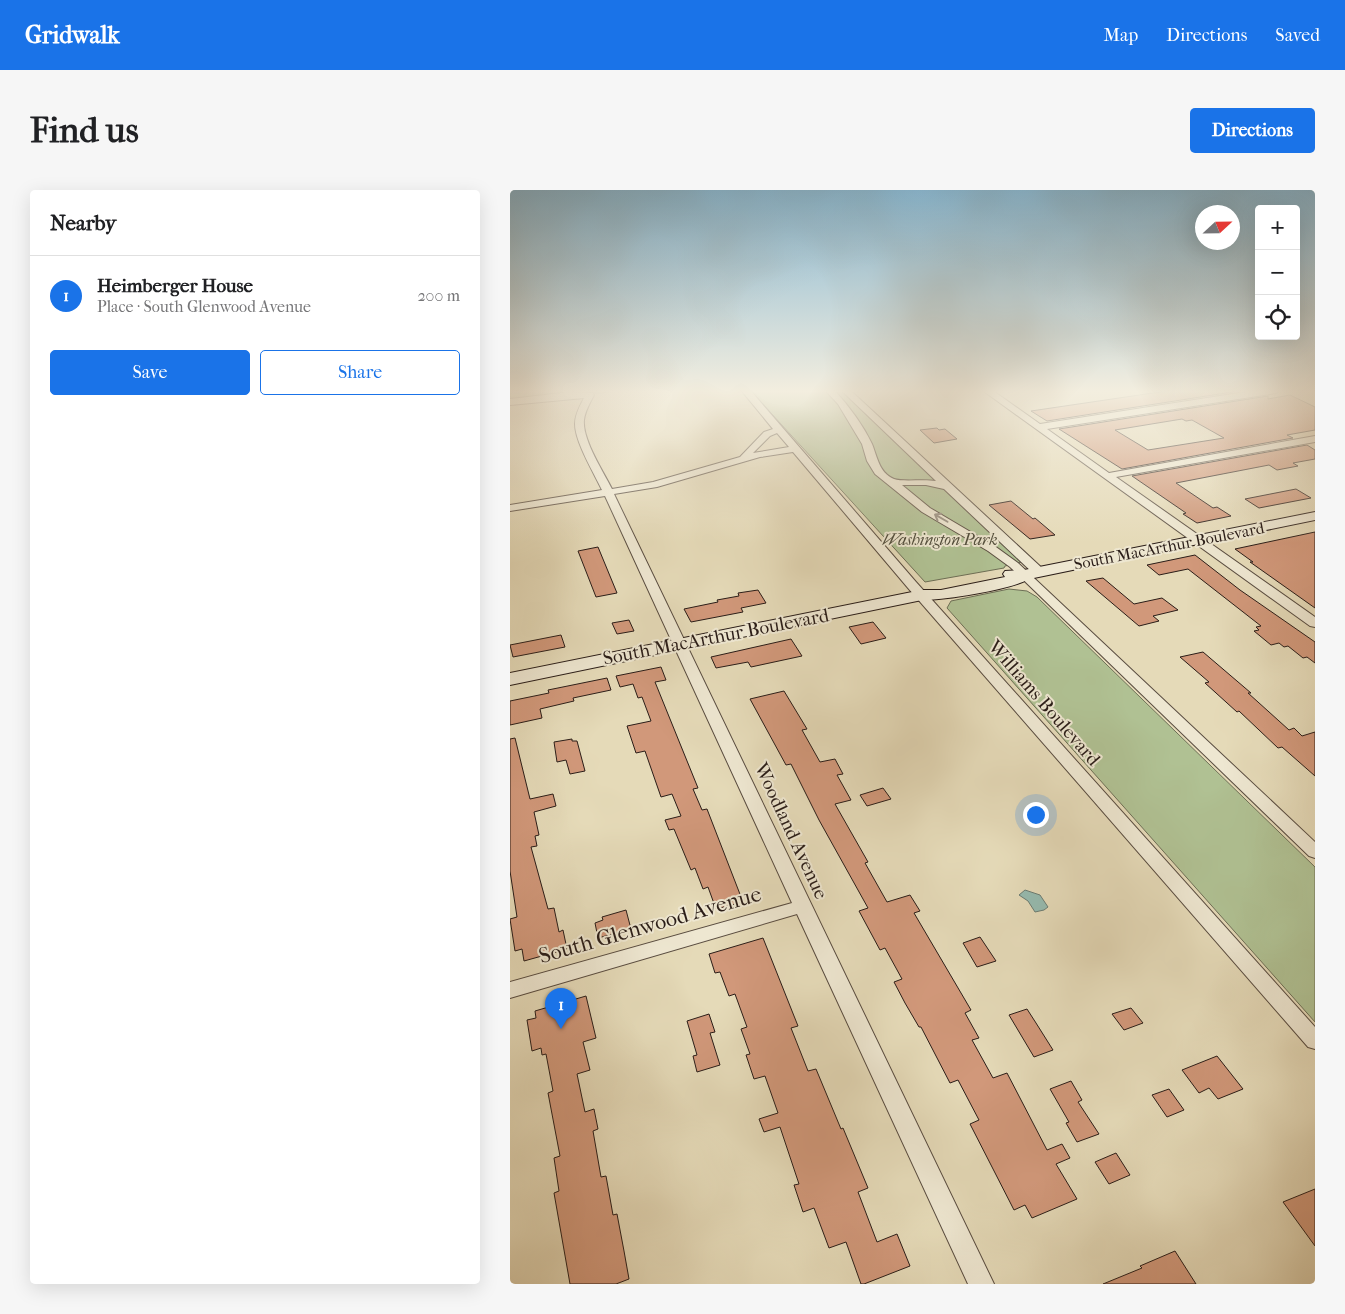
<!DOCTYPE html>
<html lang="en">
<head>
<meta charset="utf-8">
<style>
	:root { --surface:#fff; --page:#f6f6f6; --text:#202124; --muted:#757577; --line:#e0e0e0; --accent:#1a73e8 }
	body { margin:0; font-family:"IM FELL French Canon",serif; background:var(--page); color:var(--text) }
	.controls { position:absolute; right:15px; top:15px; display:grid; overflow:hidden; border-radius:5px; box-shadow:0 5px 20px #0002 }
	.controls button { width:45px; height:45px; display:grid; place-items:center; padding:0; border:0; border-bottom:1px solid var(--line); background:var(--surface); color:var(--text); font:25px sans-serif }
	.compass { position:absolute; left:685px; top:15px; width:45px; height:45px; border-radius:50%; background:var(--surface); box-shadow:0 5px 20px #0002; rotate:68deg }
	.you { position:absolute; left:525px; top:624px; width:18px; height:18px; margin:-12px; border:4px solid #fff; border-radius:50%; background:#1a73e8; box-shadow:0 0 0 8px #1a73e833 }
	.badge { display:grid; place-items:center; width:32px; height:32px; border-radius:50%; background:var(--accent); color:#fff; font-size:16px; font-weight:700 }
	.pin { position:absolute; translate:-50% -41px; filter:drop-shadow(0 1px 2px #0008) }
	.pin::after { content:''; position:absolute; top:26px; width:18px; height:15px; background:inherit; clip-path:polygon(0 0,100% 0,50% 100%) }
	.list { margin:0; padding:0; list-style:none }
	h2 { display:flex; justify-content:space-between; align-items:center; height:65px; margin:0; padding:0 20px; font-size:21px }
	h2 small { font-size:16px; font-weight:400; color:var(--muted) }
	.list li { display:grid; grid-template-columns:32px 1fr auto; gap:15px; align-items:center; box-sizing:border-box; height:80px; padding:0 20px; border-top:1px solid var(--line) }
	.list b { display:block; font-size:19px; white-space:nowrap }
	.list p { margin:0; font-size:16px; white-space:nowrap; color:var(--muted) }
	.list em { font-size:16px; font-style:normal; color:var(--muted) }
	.actions { display:flex; gap:10px; padding:15px 20px }
	.actions a { flex:1; padding:11px 0; border:1px solid var(--accent); border-radius:5px; text-align:center; font-size:18px; color:var(--accent) }
	.actions .main { background:var(--accent); color:#fff }
	.icon { flex:none; width:28px; height:28px; fill:none; stroke:currentColor; stroke-width:2; stroke-linecap:round; stroke-linejoin:round }
	.map { position:relative; flex:none; width:805px; height:1094px; overflow:hidden; border-radius:5px }
	header { display:flex; align-items:center; gap:30px; box-sizing:border-box; height:70px; padding:0 25px; background:var(--accent); color:#fff }
	header strong { font-size:24px }
	nav { display:flex; gap:28px; margin-inline-start:auto; font-size:18px }
	.intro { display:flex; align-items:center; justify-content:space-between; box-sizing:border-box; height:120px; padding:0 30px }
	h1 { margin:0; font-size:35px }
	.button { padding:12px 22px; border-radius:5px; background:var(--accent); color:#fff; font-size:18px; font-weight:700 }
	main { display:flex; gap:30px; padding:0 30px }
	aside { flex:1; background:var(--surface); border-radius:5px; box-shadow:0 5px 20px #0002 }
	.map>svg:first-child { display:block }
	.green { fill:#b0c193; stroke:#6d6f56 }
	.water { fill:#96bbb0; stroke:#6b7c73 }
	.building { fill:#d1987a; stroke:#2a1d18; fill-rule:evenodd }
	.lines { fill:none; stroke-linecap:round; stroke-linejoin:round }
	.minor-casing { stroke:#594c40; stroke-width:2 }
	.secondary-casing { stroke:#2a1d18; stroke-width:2 }
	.minor { fill:#eee7d1; fill-rule:evenodd }
	.secondary { fill:#eee7d1; fill-rule:evenodd }
	.oneway { stroke:#968c7e }
	.labels { text-anchor:middle; dominant-baseline:central; stroke-width:4; stroke-linejoin:round; paint-order:stroke }
	.far-park-label { font-size:16px; font-style:italic; fill:#524e3d; stroke:#eee7d1 }
	.far-street-label { font-size:16px; fill:#2a1d18; stroke:#eee7d1 }
	.street-label { font-size:19px; fill:#2a1d18; stroke:#eee7d1 }
	.near-street-label { font-size:22px; fill:#2a1d18; stroke:#eee7d1 }
</style>
</head>
<body>
<header>
<strong>Gridwalk</strong>
<nav><a>Map</a><a>Directions</a><a>Saved</a></nav>
</header>
<div class="intro"><h1>Find us</h1><a class="button">Directions</a></div>
<main>
<aside>
<h2>Nearby<small></small></h2>
<ul class="list">
<li><span class="badge">1</span><div><b>Heimberger House</b><p>Place · South Glenwood Avenue</p></div><em>200 m</em></li>
</ul>
<div class="actions"><a class="main">Save</a><a>Share</a></div>
</aside>
<div class="map">
<svg width="805" height="1094" viewBox="0 0 805 1094">
	<rect width="100%" height="100%" fill="#e5dab8"/>
	<filter id="stains"><feTurbulence type="fractalNoise" baseFrequency=".004" numOctaves="4"/><feColorMatrix values="0 0 0 0 .2 0 0 0 0 .09 0 0 0 0 .02 0 0 0 .5 -.17"/></filter>
	<radialGradient id="worn" r=".72"><stop offset=".6" stop-color="#630" stop-opacity="0"/><stop offset="1" stop-color="#630" stop-opacity=".3"/></radialGradient>
	<g class="green">
		<polygon points="0,200 114,200 91,203 74,202 0,210"/>
		<polygon points="240,200 331,200 512,372 495,376 494,378 415,392"/>
		<polygon points="499,399 517,401 527,407 805,677 805,832 437,418 441,411"/>
	</g>
	<polygon class="water" points="515,700 530,705 538,717 534,720 525,722 518,711 509,705"/>
	<g class="building">
		<polygon points="663,200 735,200 537,231 521,221"/>
		<path d="M780,205L805,217V240L777,245L783,248L612,279L549,239L758,206V209ZM672,229L676,231L682,230L714,248L638,260L605,240Z"/>
		<polygon points="427,238 429,240 435,239 447,249 424,253 410,240"/>
		<polygon points="797,255 805,260 805,269 783,273 788,276 767,280 759,275 666,293 703,318 707,317 721,326 687,333 673,324 676,323 622,286"/>
		<polygon points="786,299 801,308 749,318 735,309"/>
		<polygon points="501,311 523,329 525,328 545,345 520,349 479,315"/>
		<polygon points="805,342 805,418 740,372 743,372 725,359"/>
		<polygon points="88,357 107,403 86,407 68,361"/>
		<polygon points="685,365 730,400 805,452 805,473 797,467 793,468 778,456 774,457 769,453 761,455 744,441 749,440 746,437 751,436 678,379 649,385 637,375"/>
		<polygon points="593,388 624,414 652,408 668,420 643,426 649,431 629,436 576,391"/>
		<polygon points="248,400 256,413 231,418 233,422 181,432 174,419 208,412 207,410 229,406 228,403"/>
		<polygon points="119,430 124,441 107,444 102,433"/>
		<polygon points="363,432 376,448 351,454 339,437"/>
		<polygon points="51,445 55,457 3,467 0,455"/>
		<polygon points="281,449 292,466 241,477 238,472 206,478 201,467"/>
		<polygon points="693,462 741,503 738,503 779,540 784,538 792,546 805,542 805,586 772,557 768,558 729,521 727,522 695,493 699,492 670,467"/>
		<polygon points="151,477 156,490 145,492 188,598 183,599 192,620 197,619 233,712 206,719 198,697 193,699 185,678 181,680 164,639 159,640 155,630 171,626 162,604 151,607 135,561 126,563 117,536 141,531 132,507 128,508 123,494 110,497 106,486"/>
		<polygon points="97,488 101,500 63,508 64,511 30,519 32,528 0,535 0,511 39,503 38,500"/>
		<polygon points="274,501 297,539 292,540 310,572 325,569 333,584 327,585 341,610 325,614 358,672 355,673 377,712 400,705 410,721 404,723 461,820 455,823 469,848 462,850 483,888 497,883 537,960 552,954 560,968 546,974 567,1009 522,1028 515,1015 504,1020 460,934 469,930 448,890 440,893 411,837 409,837 395,813 384,792 392,789 375,758 370,760 349,721 358,718 309,630 281,574 276,575 240,509"/>
		<polygon points="5,548 20,609 43,604 46,616 24,622 29,645 25,646 27,656 21,657 38,719 44,718 49,742 53,740 57,759 14,771 12,759 5,761 0,729 7,727 0,681 0,549"/>
		<polygon points="62,549 62,551 67,551 75,581 60,584 56,570 47,572 44,552"/>
		<polygon points="373,598 381,609 357,616 350,605"/>
		<polygon points="116,720 121,739 88,748 85,733 93,730 92,727"/>
		<polygon points="470,747 486,771 467,777 453,753"/>
		<polygon points="253,748 288,836 281,838 298,881 306,879 331,939 333,938 358,998 348,1002 367,1052 387,1044 400,1076 354,1094 351,1094 336,1052 319,1058 304,1018 293,1022 284,995 289,994 270,937 254,942 249,929 268,923 255,886 244,889 236,865 240,864 231,839 237,837 225,804 219,806 210,782 205,783 199,764"/>
		<polygon points="76,806 86,848 73,852 80,880 67,884 75,922 84,919 88,939 83,941 91,987 96,986 103,1025 107,1024 114,1061 119,1089 106,1094 60,1094 44,1003 49,1001 44,968 50,966 38,903 43,901 36,864 32,865 31,858 22,861 17,830 26,828 25,821"/>
		<polygon points="621,818 633,833 614,840 602,824"/>
		<polygon points="517,819 526,833 543,860 524,867 499,825"/>
		<polygon points="199,824 205,842 200,843 210,875 187,882 183,866 187,865 177,831"/>
		<polygon points="707,866 733,899 708,909 699,898 689,903 672,880"/>
		<polygon points="561,891 572,910 568,912 589,944 567,952 556,933 559,932 540,899"/>
		<polygon points="659,899 674,920 657,927 642,905"/>
		<polygon points="606,963 620,985 599,994 585,972"/>
		<polygon points="805,999 805,1056 773,1012"/>
		<polygon points="665,1061 686,1094 593,1094 632,1078 630,1076"/>
	</g>
	<g class="lines">
		<defs>
			<g id="minor">
				<path d="M231,200H240L406,392L805,837V859L798,857L398,398L283,262L250,267L147,297L104,304L484,1094H458L287,724L0,808V792L282,713L95,306L0,321V315L92,300C84,283 65,252 65,234C65,224 70,216 74,208L0,215V209L60,202L83,203L84,205C80,213 75,221 74,230C72,249 93,281 102,299L143,292L230,267L254,242L263,239ZM267,243L279,257L243,263L260,246Z"/>
				<path d="M315,200H324C338,215 353,235 362,254C367,266 369,283 384,289C392,292 414,289 426,291L331,200H340L533,379L535,382L533,385H525L434,299L416,295H392L420,318L486,357L508,373L805,652V668L799,666L500,377L478,361L412,322L365,284L357,271L352,254L328,214Z"/>
				<polygon points="472,200 482,200 530,234 748,200 770,200 766,203 537,239 599,283 805,246 805,252 606,287 805,427 805,437 800,436"/>
			</g>
			<path id="secondary" d="M805,322V330L519,389C500,400 435,410 412,410L0,495V483L412,400H431L495,387L493,384L495,381L514,380Z"/>
		</defs>
		<use href="#minor" class="minor-casing"/>
		<use href="#secondary" class="secondary-casing"/>
		<use href="#minor" class="minor"/>
		<use href="#secondary" class="secondary"/>
	</g>
	<defs><path id="oneway-shaft" d="M-6 0H5M1.5-3L5.5 0L1.5 3" fill="none" stroke-width="1.6" stroke-linecap="round" stroke-linejoin="round" transform="scale(1.25)"/></defs>
	<use class="oneway" href="#oneway-shaft" transform="translate(431 328) rotate(-150)"/>
	<linearGradient id="sky" x2="0" y2="1"><stop stop-color="#87b7d2"/><stop offset="0.57" stop-color="#f3eedf"/><stop offset="1" stop-color="#f3eedf" stop-opacity="0"/></linearGradient>
	<rect width="805" height="353" fill="url(#sky)"/>
	<g class="labels">
		<g class="far-park-label">
			<text x="430" y="349">Washington Park</text>
		</g>
		<g class="far-street-label">
			<text transform="translate(659 356) rotate(-11)">South MacArthur Boulevard</text>
		</g>
		<g class="street-label">
			<text transform="translate(206 447) rotate(-11)">South MacArthur Boulevard</text>
			<text transform="translate(534 513) rotate(49)">Williams Boulevard</text>
			<text transform="translate(281 641) rotate(65)">Woodland Avenue</text>
		</g>
		<g class="near-street-label">
			<text transform="translate(140 735) rotate(-16)">South Glenwood Avenue</text>
		</g>
	</g>
	<rect width="100%" height="100%" filter="url(#stains)"/>
	<rect width="100%" height="100%" fill="url(#worn)"/>
</svg>
<div class="controls">
<button>+</button>
<button>−</button>
<button><svg class="icon" aria-label="locate" viewBox="0 0 24 24"><circle cx="12" cy="12" r="6"/><path d="M12 2v4M12 18v4M2 12h4M18 12h4"/></svg></button>
</div>
<svg class="compass" viewBox="-18 -18 36 36"><path d="M0-13l5 13h-10z" fill="#e53935"/><path d="M0 13l5-13h-10z" fill="#757577"/></svg>
<div class="you"></div>
<div class="pin badge" style="left:51px;top:839px">1</div>
</div>
</main>
</body>
</html>
